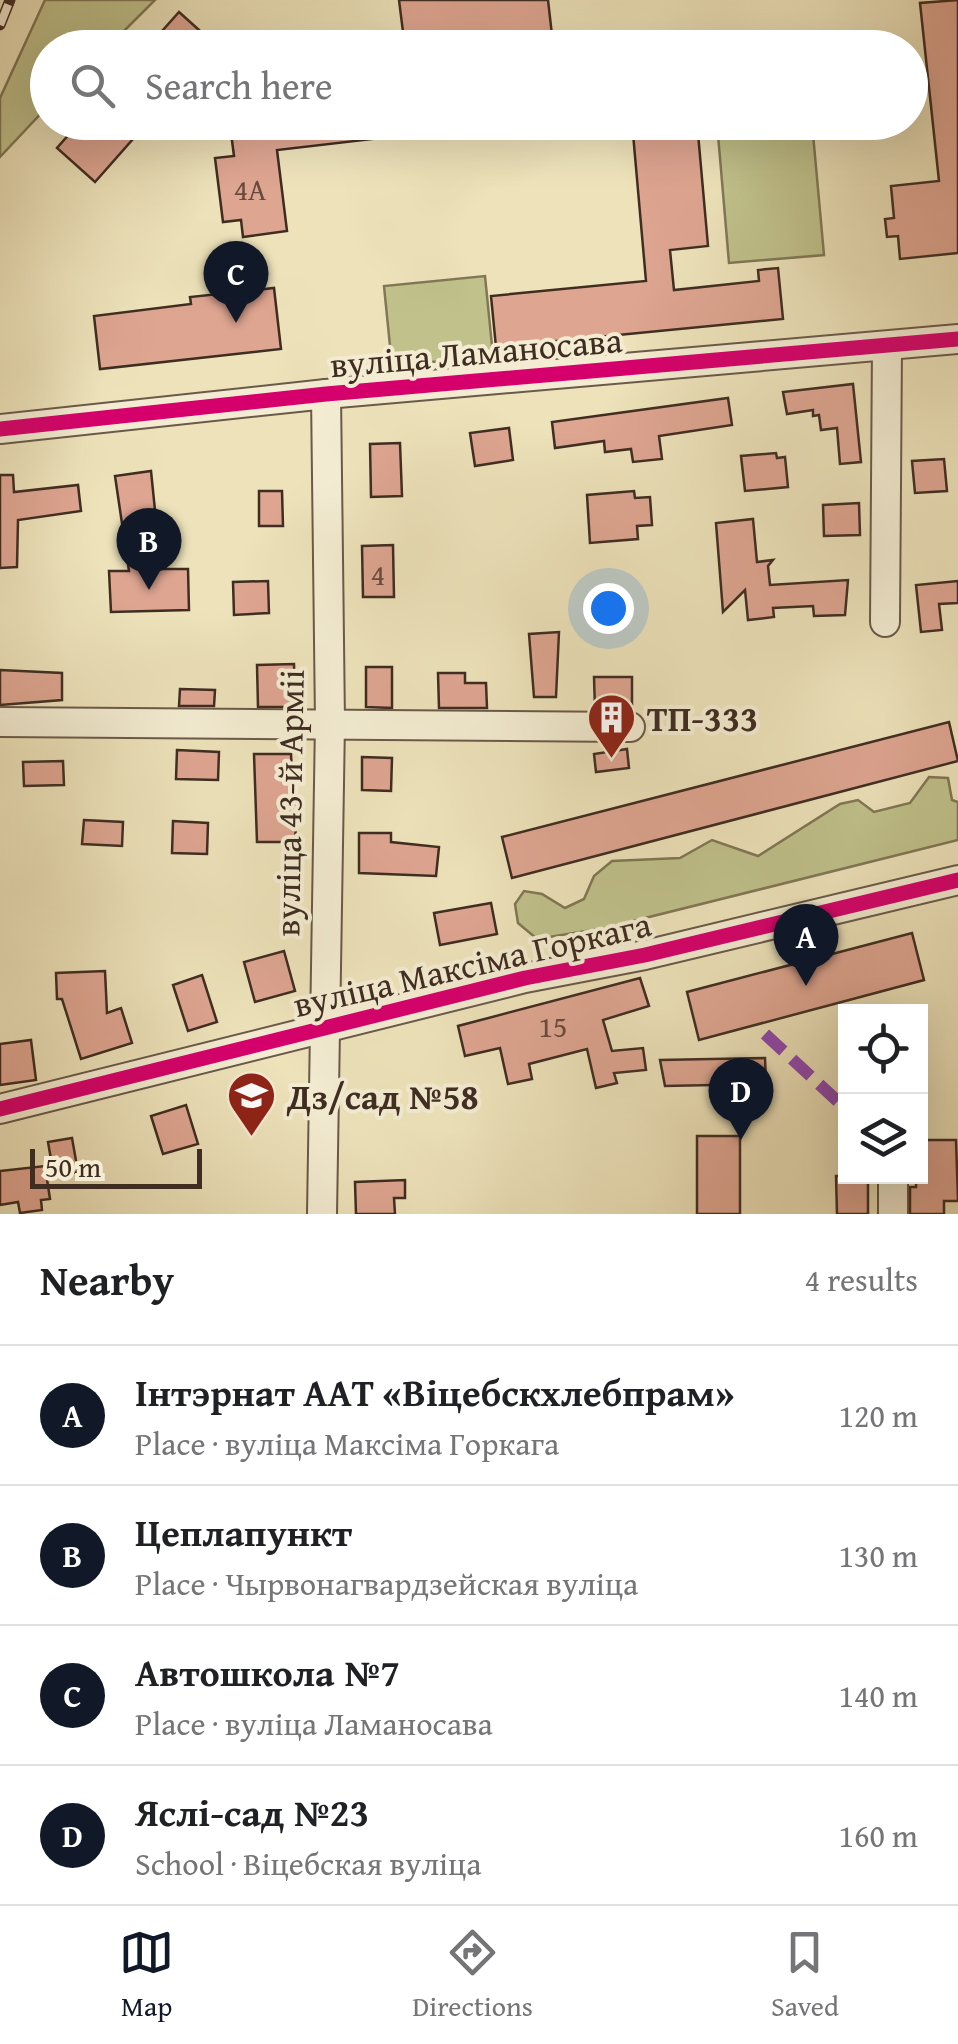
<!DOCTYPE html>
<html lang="en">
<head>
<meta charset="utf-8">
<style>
	:root { --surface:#fff; --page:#f2f2f2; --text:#202124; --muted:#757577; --line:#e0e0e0; --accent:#111827 }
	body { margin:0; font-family:"Gentium Book Plus",serif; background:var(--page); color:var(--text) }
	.controls { position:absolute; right:30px; bottom:30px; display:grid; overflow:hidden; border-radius:0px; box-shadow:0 10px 40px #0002 }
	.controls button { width:90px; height:90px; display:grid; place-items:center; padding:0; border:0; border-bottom:2px solid var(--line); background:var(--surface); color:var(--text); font:50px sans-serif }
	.scale { position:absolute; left:30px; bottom:25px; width:172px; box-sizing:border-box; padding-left:10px; border:5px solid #3f2d22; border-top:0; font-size:28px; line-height:35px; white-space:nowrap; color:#3f2d22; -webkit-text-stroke:8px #f3ecd2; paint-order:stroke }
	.you { position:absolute; left:608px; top:608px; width:35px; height:35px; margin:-25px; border:8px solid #fff; border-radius:50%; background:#1a73e8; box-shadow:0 0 0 15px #1a73e833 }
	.badge { display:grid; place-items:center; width:65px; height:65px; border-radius:50%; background:var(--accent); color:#fff; font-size:32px; font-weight:700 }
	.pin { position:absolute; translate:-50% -82px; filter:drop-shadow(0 2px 5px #0008) }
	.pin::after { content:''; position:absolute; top:52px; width:35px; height:30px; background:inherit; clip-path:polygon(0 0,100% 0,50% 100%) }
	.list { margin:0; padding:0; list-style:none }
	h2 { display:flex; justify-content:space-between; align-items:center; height:130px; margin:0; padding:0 40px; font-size:42px }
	h2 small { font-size:32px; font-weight:400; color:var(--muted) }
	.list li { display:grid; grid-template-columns:65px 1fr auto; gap:30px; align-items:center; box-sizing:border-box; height:140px; padding:0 40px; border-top:2px solid var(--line) }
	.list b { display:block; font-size:38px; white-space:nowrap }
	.list p { margin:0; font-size:32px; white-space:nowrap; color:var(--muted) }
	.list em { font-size:32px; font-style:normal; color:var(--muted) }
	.icon { flex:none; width:55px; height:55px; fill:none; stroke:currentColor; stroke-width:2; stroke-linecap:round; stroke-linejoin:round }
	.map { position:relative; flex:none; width:958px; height:1214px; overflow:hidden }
	.search { position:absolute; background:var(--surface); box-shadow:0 10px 40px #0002; left:30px; right:30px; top:30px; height:110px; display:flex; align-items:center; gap:25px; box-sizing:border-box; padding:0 35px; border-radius:55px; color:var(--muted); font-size:38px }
	.sheet { height:690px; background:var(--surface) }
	nav { display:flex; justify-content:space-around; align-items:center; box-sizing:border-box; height:140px; border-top:2px solid var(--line); background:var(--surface); font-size:28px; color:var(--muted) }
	nav a { display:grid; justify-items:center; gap:5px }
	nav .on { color:var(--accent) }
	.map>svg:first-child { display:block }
	.green { fill:#c0c18b; stroke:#807756; stroke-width:2.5 }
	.building { fill:#dea591; stroke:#3f2d22; stroke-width:2.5 }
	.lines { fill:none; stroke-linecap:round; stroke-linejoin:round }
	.minor-casing { stroke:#6a5a48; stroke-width:32 }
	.minor { stroke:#f3ecd2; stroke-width:28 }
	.rail-casing { stroke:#3f2d22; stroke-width:11 }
	.rail { stroke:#f3ecd2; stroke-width:8; stroke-dasharray:22; stroke-linecap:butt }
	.quiet { stroke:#8e44ad; stroke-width:12; stroke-dasharray:25 12; stroke-linecap:butt }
	.cycleway-casing { stroke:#f3ecd2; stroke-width:21 }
	.cycleway { stroke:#d6006c; stroke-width:15 }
	.labels { text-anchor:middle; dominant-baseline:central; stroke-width:8; stroke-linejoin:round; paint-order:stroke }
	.number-label { font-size:30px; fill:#674b3e }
	.street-label { font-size:35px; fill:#3f2d22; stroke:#f3ecd2 }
	.poi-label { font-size:35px; font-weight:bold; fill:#3f2d22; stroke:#f3ecd2; text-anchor:start }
</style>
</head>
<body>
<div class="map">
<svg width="958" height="1214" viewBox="0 0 958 1214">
	<rect width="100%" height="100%" fill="#ede2ba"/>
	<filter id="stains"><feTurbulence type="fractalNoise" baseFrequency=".002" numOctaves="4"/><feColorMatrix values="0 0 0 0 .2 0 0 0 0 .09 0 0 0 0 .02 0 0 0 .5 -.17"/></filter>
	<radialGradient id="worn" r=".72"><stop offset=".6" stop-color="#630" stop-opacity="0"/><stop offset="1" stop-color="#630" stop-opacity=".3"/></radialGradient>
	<g class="green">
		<polygon points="45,0 155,0 108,47 48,48 47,107 0,157 0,98"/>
		<polygon points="717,123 812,123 824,255 729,263"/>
		<polygon points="485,276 493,356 392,366 384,286"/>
		<polygon points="929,777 948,778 952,800 958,802 958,840 605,928 537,939 518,923 515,904 524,891 542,894 565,908 584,899 594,876 612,861 680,858 712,840 758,856 840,804 858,800 874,812 910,803"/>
	</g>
	<g class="building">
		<polygon points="399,0 548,0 552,35 455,48 405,48"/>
		<polygon points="958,0 958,253 900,259 898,236 887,237 885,219 894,218 891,186 939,181 920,3"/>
		<polygon points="179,12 219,48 147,48"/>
		<polygon points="80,122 148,122 95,182 57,148"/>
		<polygon points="314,122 406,122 407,135 277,150 287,231 243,237 241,220 223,222 215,158 234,156 231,133"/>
		<polygon points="632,122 697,122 708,246 670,250 674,290 759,281 758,270 778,268 783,319 496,347 491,296 646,281"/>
		<polygon points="274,288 281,349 100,369 94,316 191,304 190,297"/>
		<polygon points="853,384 861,462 840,464 837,428 821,430 819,415 813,416 813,410 787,414 783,392"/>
		<polygon points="728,398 732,425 659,436 662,459 633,462 631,449 605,452 604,441 555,448 552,422"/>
		<polygon points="509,428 513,460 475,466 470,433"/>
		<polygon points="400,443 402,496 371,497 370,444"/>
		<polygon points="776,453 777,458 785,457 788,487 745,491 741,456"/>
		<polygon points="944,459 947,491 915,493 912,461"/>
		<polygon points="151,471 161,569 188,569 189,610 111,612 109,571 129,571 115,476"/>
		<polygon points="0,475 13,475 14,492 78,485 81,511 18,520 17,567 0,568"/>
		<polygon points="259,491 282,491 283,526 259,526"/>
		<polygon points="634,491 635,498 650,497 652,525 637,526 638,539 590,543 587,495"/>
		<polygon points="859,503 860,535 824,536 823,505"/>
		<polygon points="753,519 757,562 773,560 768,566 770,585 848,580 845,615 814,616 813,606 773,608 774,617 748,620 745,590 723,612 716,523"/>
		<polygon points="393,545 394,597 363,597 362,546"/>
		<polygon points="268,581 269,613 234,615 233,582"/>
		<polygon points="958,581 958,603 939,604 942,630 921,632 916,585"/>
		<polygon points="559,632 556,697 534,697 529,634"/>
		<polygon points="294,664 295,707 258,707 257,665"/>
		<polygon points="366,667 392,667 392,708 366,707"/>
		<polygon points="0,670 62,673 62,700 0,705"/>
		<polygon points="438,673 465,673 465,683 486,683 487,708 439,708"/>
		<polygon points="594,677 632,677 632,708 595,709"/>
		<polygon points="180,689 215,690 214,706 179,706"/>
		<polygon points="949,722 958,761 512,878 502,837"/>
		<polygon points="627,749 629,768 596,772 594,754"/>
		<polygon points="177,750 219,752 218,780 176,779"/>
		<polygon points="254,754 291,754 296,842 257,842"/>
		<polygon points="362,757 392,758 391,791 362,790"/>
		<polygon points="63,761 64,785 24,786 23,762"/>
		<polygon points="84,820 123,822 122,846 82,844"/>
		<polygon points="173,821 208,823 207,854 172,853"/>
		<polygon points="359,833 391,833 391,842 439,847 436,876 359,873"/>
		<polygon points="491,903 497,934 440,945 434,913"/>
		<polygon points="912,933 924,980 699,1040 687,992"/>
		<polygon points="284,951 295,991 255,1002 244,962"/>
		<polygon points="105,971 107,1013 121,1008 132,1043 81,1059 62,999 57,999 56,973"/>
		<polygon points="202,975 217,1022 188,1031 173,985"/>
		<polygon points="640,978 649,1006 603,1020 612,1051 643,1048 646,1070 614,1073 617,1083 596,1088 587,1049 529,1064 532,1079 508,1084 500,1048 465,1056 458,1026"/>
		<polygon points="31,1040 36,1080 0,1085 0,1044"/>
		<polygon points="765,1058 766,1084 665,1086 660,1060"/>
		<polygon points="186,1105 198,1144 163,1154 151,1116"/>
		<rect x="697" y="1136" width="43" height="78"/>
		<polygon points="72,1138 78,1172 54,1177 48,1142"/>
		<polygon points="920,1140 956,1140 958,1201 944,1201 944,1214 910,1214 910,1187 916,1187 916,1176 920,1176"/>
		<polygon points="45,1166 50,1199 41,1200 42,1210 20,1213 18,1202 0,1205 0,1171"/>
		<polygon points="836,1176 868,1176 868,1214 837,1214"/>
		<polygon points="405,1180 405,1198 394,1198 395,1214 356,1214 355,1182"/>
	</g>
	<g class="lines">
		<defs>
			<g id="minor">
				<polyline points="0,429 326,394 958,339"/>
				<polyline points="885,622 887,347"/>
				<polyline points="0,722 630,727"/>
				<polyline points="0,1109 525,978 645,955 958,880"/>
				<polyline points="893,1176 893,1214"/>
				<polyline points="322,1214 330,722 326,394"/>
			</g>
		</defs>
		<use href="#minor" class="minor-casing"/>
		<use href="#minor" class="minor"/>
		<defs>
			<polyline id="rail" points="0,25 10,0"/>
		</defs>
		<use href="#rail" class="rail-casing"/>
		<use href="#rail" class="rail"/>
		<polyline class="quiet" points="765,1034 846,1109"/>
		<defs>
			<g id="cycleway">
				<polyline points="0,429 326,394 958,339"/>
				<polyline points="0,1109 525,978 645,955 958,880"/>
			</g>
		</defs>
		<use href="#cycleway" class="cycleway-casing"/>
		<use href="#cycleway" class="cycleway"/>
	</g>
	<defs>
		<symbol id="building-pin" viewBox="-11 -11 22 30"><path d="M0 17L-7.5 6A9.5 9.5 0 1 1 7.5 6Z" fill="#8f2418" stroke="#f3ecd2"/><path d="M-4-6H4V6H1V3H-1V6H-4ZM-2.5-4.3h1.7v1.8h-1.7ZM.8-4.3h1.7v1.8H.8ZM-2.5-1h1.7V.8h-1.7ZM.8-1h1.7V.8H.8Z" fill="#fff"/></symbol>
		<symbol id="school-pin" viewBox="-11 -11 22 30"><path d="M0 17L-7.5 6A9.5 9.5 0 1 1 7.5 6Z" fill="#8f2418" stroke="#f3ecd2"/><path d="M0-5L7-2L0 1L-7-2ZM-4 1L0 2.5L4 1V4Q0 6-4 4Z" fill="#fff"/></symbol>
	</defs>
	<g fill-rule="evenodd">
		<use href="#building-pin" x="584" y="690" width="55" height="75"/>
		<use href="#school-pin" x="224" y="1068" width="55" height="75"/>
	</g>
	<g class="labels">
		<g class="number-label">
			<text x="250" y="189">4А</text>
			<text x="378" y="574">4</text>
			<text x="553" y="1026">15</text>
		</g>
		<g class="street-label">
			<text transform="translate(476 352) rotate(-5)">вуліца Ламаносава</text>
			<text transform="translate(289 803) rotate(-89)">вуліца 43-й Арміі</text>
			<text transform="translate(472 964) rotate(-13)">вуліца Максіма Горкага</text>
		</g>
		<g class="poi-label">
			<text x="647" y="718">ТП-333</text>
			<text x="287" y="1096">Дз/сад №58</text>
		</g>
	</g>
	<rect width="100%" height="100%" filter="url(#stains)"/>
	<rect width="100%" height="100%" fill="url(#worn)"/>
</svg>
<div class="controls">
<button><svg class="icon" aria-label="locate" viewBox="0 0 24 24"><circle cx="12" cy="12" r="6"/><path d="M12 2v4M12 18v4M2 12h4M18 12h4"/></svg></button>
<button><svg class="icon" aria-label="layers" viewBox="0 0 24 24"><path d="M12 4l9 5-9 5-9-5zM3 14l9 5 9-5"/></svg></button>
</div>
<div class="scale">50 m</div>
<div class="you"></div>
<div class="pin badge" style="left:806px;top:986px">A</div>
<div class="pin badge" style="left:149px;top:590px">B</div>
<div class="pin badge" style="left:236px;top:323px">C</div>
<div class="pin badge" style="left:741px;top:1140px">D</div>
<div class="search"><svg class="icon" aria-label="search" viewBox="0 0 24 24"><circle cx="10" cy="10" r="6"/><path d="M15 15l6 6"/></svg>Search here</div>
</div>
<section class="sheet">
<h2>Nearby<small>4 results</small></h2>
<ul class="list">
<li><span class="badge">A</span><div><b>Інтэрнат ААТ «Віцебскхлебпрам»</b><p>Place · вуліца Максіма Горкага</p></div><em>120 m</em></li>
<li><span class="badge">B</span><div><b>Цеплапункт</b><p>Place · Чырвонагвардзейская вуліца</p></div><em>130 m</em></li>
<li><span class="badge">C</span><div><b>Автошкола №7</b><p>Place · вуліца Ламаносава</p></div><em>140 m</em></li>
<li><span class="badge">D</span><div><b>Яслі-сад №23</b><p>School · Віцебская вуліца</p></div><em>160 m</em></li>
</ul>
</section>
<nav>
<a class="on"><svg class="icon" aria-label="map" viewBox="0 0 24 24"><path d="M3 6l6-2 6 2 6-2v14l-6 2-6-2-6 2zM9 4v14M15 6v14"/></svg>Map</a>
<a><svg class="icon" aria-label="directions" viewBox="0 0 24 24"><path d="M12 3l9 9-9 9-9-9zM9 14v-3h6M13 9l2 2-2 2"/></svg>Directions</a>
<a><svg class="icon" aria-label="saved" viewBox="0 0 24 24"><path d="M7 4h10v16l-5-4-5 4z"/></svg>Saved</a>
</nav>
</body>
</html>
